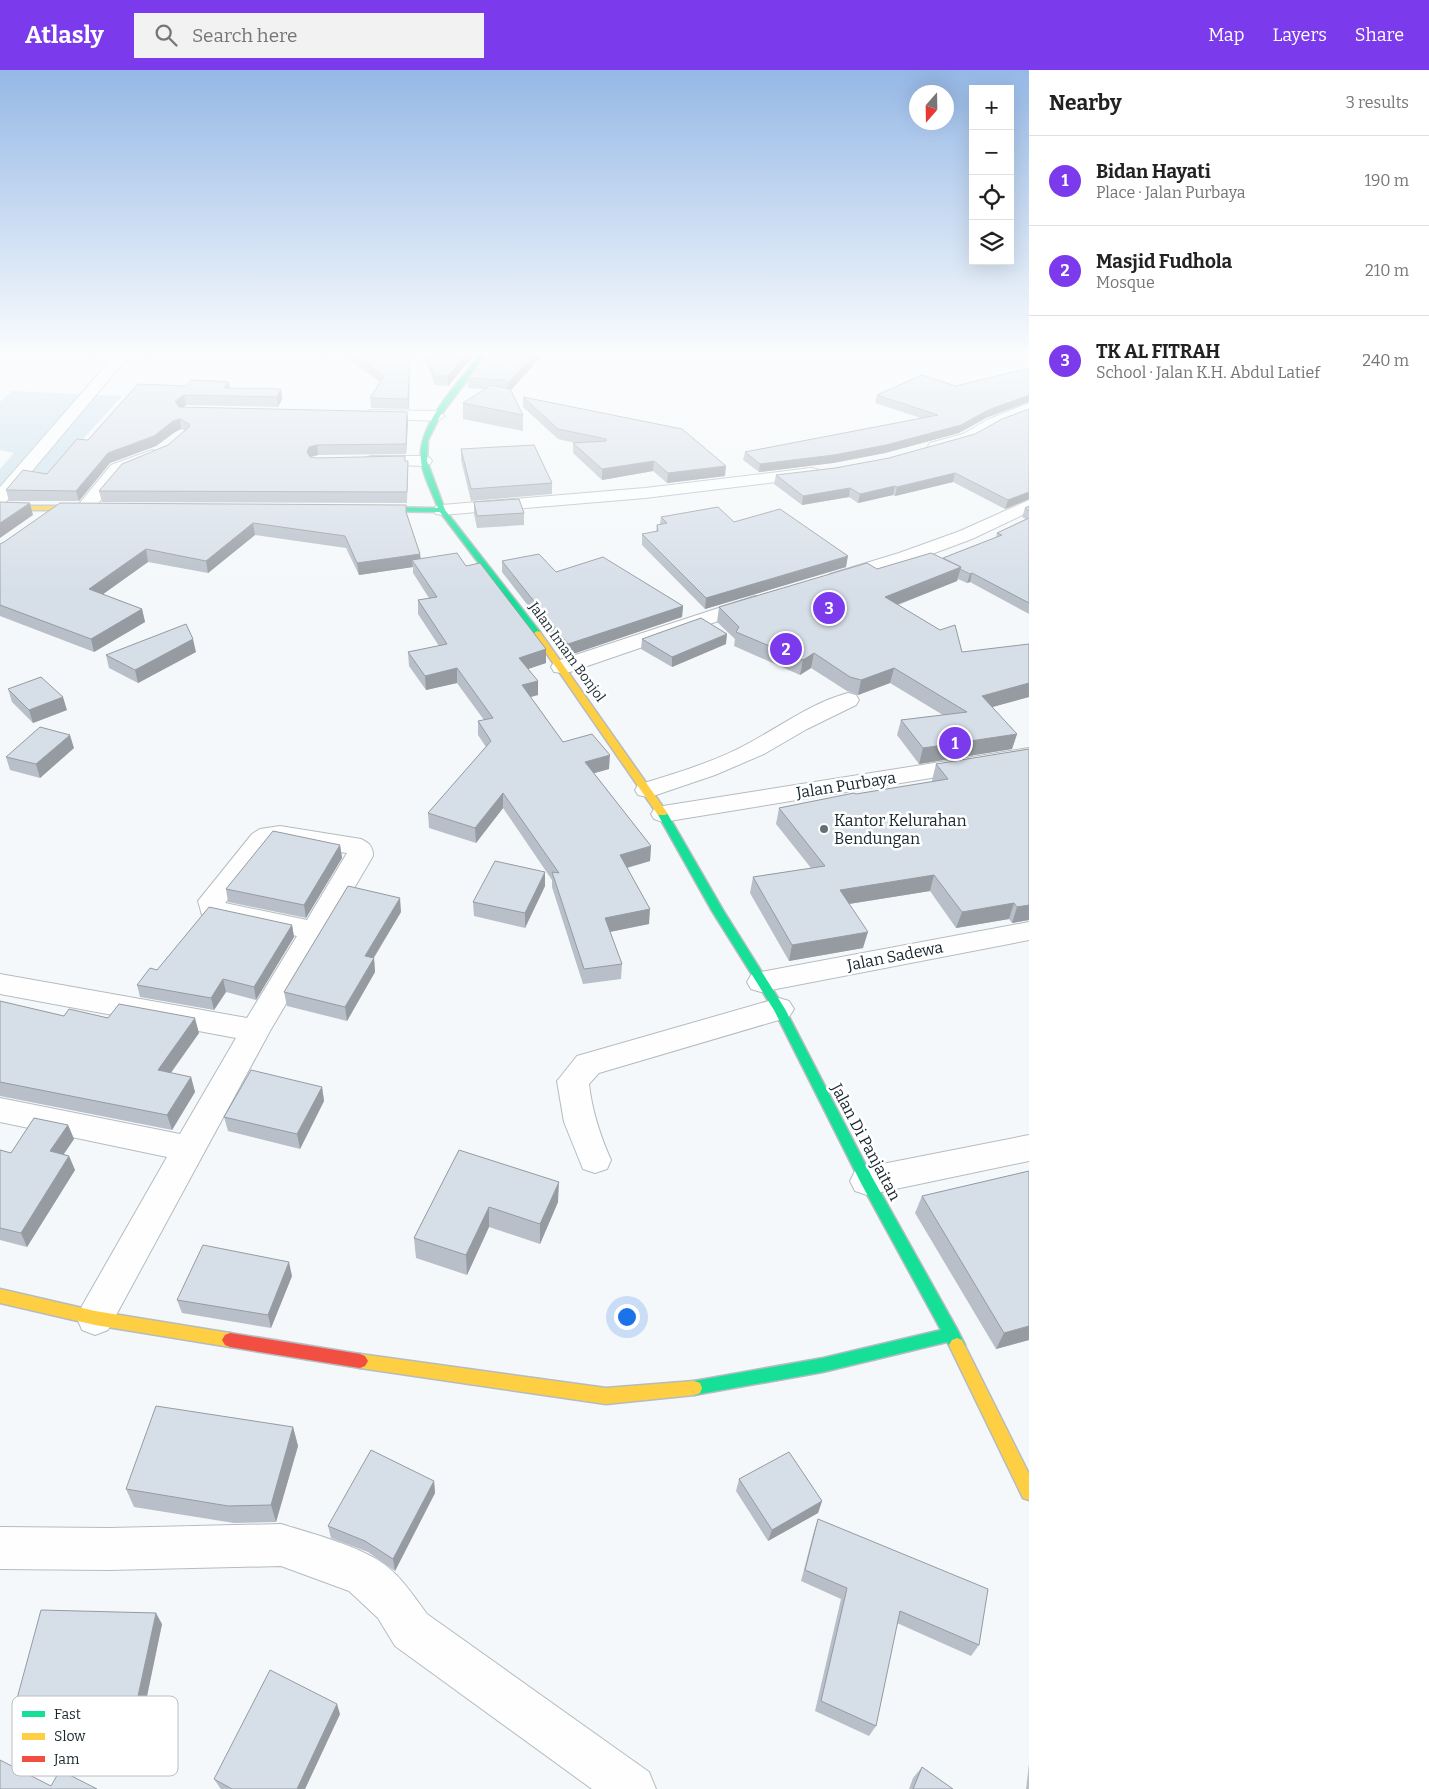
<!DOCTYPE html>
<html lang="en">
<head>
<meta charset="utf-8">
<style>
	:root { --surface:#fff; --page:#f2f2f2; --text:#222; --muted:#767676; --line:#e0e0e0; --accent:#7c3aed }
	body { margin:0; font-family:Bitter,serif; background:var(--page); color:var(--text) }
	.controls { position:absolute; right:15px; top:15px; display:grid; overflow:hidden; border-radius:0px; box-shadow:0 5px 20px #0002 }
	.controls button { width:45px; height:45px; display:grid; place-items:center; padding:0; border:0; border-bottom:1px solid var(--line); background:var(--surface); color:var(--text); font:25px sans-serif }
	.compass { position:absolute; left:909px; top:15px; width:45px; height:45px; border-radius:50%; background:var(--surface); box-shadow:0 5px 20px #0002; rotate:200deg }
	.you { position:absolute; left:626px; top:1246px; width:18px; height:18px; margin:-12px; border:4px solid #fff; border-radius:50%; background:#1a73e8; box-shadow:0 0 0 8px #1a73e833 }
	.badge { display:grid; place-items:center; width:32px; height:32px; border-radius:50%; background:var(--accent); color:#fff; font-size:16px; font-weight:700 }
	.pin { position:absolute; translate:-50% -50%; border:2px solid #fff; box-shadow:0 1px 5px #0006 }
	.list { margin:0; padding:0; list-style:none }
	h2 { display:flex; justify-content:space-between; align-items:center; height:65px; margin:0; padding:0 20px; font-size:21px }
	h2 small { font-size:16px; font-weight:400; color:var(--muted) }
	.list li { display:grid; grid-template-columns:32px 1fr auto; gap:15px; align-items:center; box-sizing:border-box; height:90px; padding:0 20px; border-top:1px solid var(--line) }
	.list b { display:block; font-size:19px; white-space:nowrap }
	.list p { margin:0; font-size:16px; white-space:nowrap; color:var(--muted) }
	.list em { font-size:16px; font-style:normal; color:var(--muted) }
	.icon { flex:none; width:28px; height:28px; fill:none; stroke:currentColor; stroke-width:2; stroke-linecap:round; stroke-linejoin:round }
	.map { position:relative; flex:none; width:1029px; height:1719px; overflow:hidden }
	header { display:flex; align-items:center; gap:30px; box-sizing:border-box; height:70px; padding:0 25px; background:var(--accent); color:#fff }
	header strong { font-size:24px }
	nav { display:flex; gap:28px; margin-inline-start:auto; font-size:18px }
	.search { width:350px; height:45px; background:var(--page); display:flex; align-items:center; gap:12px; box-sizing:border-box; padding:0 18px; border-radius:0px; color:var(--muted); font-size:19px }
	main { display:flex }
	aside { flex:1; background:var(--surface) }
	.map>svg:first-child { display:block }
	.green { fill:#c8e0eb }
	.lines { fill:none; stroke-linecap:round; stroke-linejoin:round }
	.street-casing { stroke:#b4bcc0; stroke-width:2 }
	.fast-casing { stroke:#b4bcc0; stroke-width:3 }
	.slow-casing { stroke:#b4bcc0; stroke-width:3 }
	.jam-casing { stroke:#b4bcc0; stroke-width:3 }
	.street { fill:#fefefe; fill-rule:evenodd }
	.fast { fill:#16e098; fill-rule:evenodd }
	.slow { fill:#ffcf43; fill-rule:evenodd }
	.jam { fill:#f24e42; fill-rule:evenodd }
	.wall { fill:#b8bfc8 }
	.shaded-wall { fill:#969ba2 }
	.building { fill:#d6dee8; stroke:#969ba2 }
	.poi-dot { fill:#657075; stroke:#fff; stroke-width:2 }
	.labels { text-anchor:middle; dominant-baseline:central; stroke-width:5; stroke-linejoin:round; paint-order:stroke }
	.far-street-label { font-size:14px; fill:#18272e; stroke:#fff }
	.street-label { font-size:16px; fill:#18272e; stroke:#fff }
	.poi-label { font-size:16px; fill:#18272e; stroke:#fff; text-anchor:start }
	.key { fill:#fff; stroke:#babec0; stroke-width:1 }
	.key-label { font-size:14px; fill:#18272e }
</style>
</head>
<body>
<header>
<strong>Atlasly</strong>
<div class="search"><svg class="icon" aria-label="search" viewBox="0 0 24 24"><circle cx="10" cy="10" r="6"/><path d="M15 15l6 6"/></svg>Search here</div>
<nav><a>Map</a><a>Layers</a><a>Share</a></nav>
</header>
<main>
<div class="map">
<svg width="1029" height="1719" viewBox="0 0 1029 1719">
	<rect width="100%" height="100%" fill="#f5f8fa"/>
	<polygon class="green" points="12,321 122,326 31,426 0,424 0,399 14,383 0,380 0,332"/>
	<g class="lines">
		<defs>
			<g id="street">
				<polygon points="91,284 155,284 147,289 122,294 6,432 0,433 0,417 108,293 99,290"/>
				<polygon points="1029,333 1029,344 999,356 975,370 936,381 928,376 930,373 963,364 987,350"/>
				<polygon points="371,340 437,341 445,346 437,351 366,348 363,345 366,342"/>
				<polygon points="152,380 158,382 160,385 158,388 123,403 91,442 79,442 76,438 79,434 111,395"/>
				<polygon points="371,386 424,386 430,388 432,391 430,394 424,396 365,394 363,391 365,388"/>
				<polygon points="811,398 817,399 819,403 817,407 645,428 442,445 436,444 433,440 436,436 442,435 645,418"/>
				<polygon points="1029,430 1029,442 972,469 913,491 844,512 830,512 827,508 830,504 899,483 960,461"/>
				<polygon points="755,526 762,528 765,532 762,536 570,602 562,603 554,602 551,597 554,592"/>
				<path d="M848,623L856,625L859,630L856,635L807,659L764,684L715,705L656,725L647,727L638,725L635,720L638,715C676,703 715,692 749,673C781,656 813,632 848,623Z"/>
				<polygon points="1029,678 1029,692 663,752 654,749 651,744 654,739 663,736"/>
				<path d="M280,756L361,769C369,773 373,776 373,786L270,961L108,1260L95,1265L82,1260L77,1248L82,1236L167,1087L0,1052V1028L180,1064L236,968L0,924V904L247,948L297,866L202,845L198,831L252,764L260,759ZM275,772L347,783L307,850L225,833L270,776Z"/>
				<polygon points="1029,852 1029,870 761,922 751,919 747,912 751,905 761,902"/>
				<path d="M779,928L789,931L794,939L789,947L599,1003L589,1014C592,1041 600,1065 611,1090L607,1099L595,1103L583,1099L564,1052L557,1011L577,986Z"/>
				<polygon points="1029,1065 1029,1091 867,1125 855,1121 850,1111 855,1101 867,1097"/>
				<path d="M281,1454C313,1464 349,1473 378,1490C399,1503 413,1525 427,1544L649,1702L656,1719H592L395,1576L378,1548L349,1521L281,1496L109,1500L0,1499V1457L109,1458Z"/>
			</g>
			<g id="fast">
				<path d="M481,284H487L440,346L428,370L427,391L445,440L540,562V566H534L440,442L369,441L365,439L369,437L438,438C433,424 422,404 421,390C417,354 460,311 481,284Z"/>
				<polygon points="662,740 667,743 723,840 785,939 872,1107 957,1259 965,1275 962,1280 957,1282 952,1280 947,1272 823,1302 694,1325 688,1323 686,1318 688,1313 694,1311 823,1288 941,1260 862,1115 774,940 712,841 657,743"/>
			</g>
			<g id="slow">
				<polygon points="0,436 88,436 92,438 88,440 0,440"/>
				<polygon points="537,561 540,562 666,741 667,743 666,745 658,745 533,564"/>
				<polygon points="0,1219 95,1241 230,1263 235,1265 238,1270 235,1275 230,1277 95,1255 0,1233"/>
				<polygon points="957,1268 962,1270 1029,1404 1029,1430 1023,1428 949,1275 952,1270"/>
				<polygon points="360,1284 606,1318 694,1311 700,1313 702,1318 700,1323 694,1325 606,1334 360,1298 355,1296 352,1291 355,1286"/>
			</g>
			<polygon id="jam" points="230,1263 360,1284 365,1286 368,1291 365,1296 360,1298 230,1277 225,1275 222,1270 225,1265"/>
		</defs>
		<use href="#street" class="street-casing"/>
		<use href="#fast" class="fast-casing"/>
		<use href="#slow" class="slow-casing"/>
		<use href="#jam" class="jam-casing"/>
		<use href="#street" class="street"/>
		<use href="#fast" class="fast"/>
		<use href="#slow" class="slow"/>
		<use href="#jam" class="jam"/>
	</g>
	<g class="wall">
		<polygon points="340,284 410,284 409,339 371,338 370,328 380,312"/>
		<polygon points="423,284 475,284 448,316 435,315"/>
		<polygon points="544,284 511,320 523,345 523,361 463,349 463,333 485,319 468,318 468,308"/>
		<polygon points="138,314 230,318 281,319 282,329 278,337 186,335 183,337 407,342 408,352 406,384 318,385 310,387 317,388 408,391 408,402 407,433 102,432 99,421 168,375 185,361 181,359 175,362 156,376 110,393 79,431 9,431 6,420 47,404 88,370"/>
		<polygon points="877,325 986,348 959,363 885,383 833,393 759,402 743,390 745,382 921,348 875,333"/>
		<polygon points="523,327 725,406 667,413 653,401 602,410 573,383 573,373 575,373 558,369 523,337"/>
		<polygon points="1029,339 1029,429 1005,439 953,412 895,426 893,425 858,433 849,427 802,435 774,414 776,405 835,398 889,388 975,364"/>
		<polygon points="461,379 552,413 552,424 471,431 461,390"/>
		<polygon points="474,432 524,443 524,455 477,458 474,444"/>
		<polygon points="406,435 407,444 420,484 421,488 466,496 546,579 546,593 528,599 538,611 538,625 531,627 563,672 609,699 594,703 651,776 650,791 627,798 649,854 610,862 622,894 621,909 583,914 552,817 552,810 503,738 476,773 429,758 428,743 486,677 478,665 478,651 484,650 457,613 426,620 409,596 408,582 439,576 418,544 418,530 429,528 413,503 413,497 359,505 346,478 255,465 208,503 148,492 103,524 142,539 145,552 94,582 0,546 0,474"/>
		<polygon points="1029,436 1029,544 970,512 967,513 958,509 957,511 898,535 962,582 1029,627 992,637 1017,664 1012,679 919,694 897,665 901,650 943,645 890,613 858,625 847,621 811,598 800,605 734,576 735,569 717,552 719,537 877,499 943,488 996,467 997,463 1026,449 1022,447 1025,438"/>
		<polygon points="661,447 734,452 846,497 705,539 642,475 642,464 656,462 657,455 660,454"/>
		<polygon points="502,491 556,502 683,536 682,547 567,586 502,502"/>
		<polygon points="642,569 726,574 672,597 641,579"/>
		<polygon points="196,582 138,613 109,598 106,585"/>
		<polygon points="8,619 67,640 33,653 12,632"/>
		<polygon points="74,678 40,708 10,700 6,687"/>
		<polygon points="1029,679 1029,850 1012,853 1009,849 956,858 930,821 849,834 863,878 789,891 750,823 753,807 811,798 776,754 779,738 933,712 932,710 936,694"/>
		<polygon points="340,775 342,788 306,848 228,832 226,819"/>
		<polygon points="545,802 545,816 525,858 474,846 473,832"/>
		<polygon points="401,842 374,888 375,902 347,951 287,936 284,922"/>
		<polygon points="292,855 294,867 256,930 226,922 214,940 140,927 137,915 157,900"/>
		<polygon points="0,931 64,946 108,948 199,963 171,1003 191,1007 195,1022 172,1060 0,1026"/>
		<polygon points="322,1017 324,1031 300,1079 228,1061 224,1047"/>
		<polygon points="68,1055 74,1069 64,1084 69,1086 75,1100 27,1177 0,1170 0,1080 11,1083"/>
		<polygon points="459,1080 558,1132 540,1174 489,1157 467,1205 416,1188 414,1168"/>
		<polygon points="1029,1101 1029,1270 996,1279 915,1143 922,1126"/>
		<polygon points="292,1206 271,1258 182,1243 177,1230"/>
		<polygon points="293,1357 298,1376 276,1452 234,1453 134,1437 126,1419"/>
		<polygon points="739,1409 822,1431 818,1443 768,1471 736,1421"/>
		<polygon points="434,1411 435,1423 395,1501 368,1482 331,1468 328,1456"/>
		<polygon points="818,1449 979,1575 971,1586 897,1553 876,1656 869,1666 815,1641 841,1529 801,1511 814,1461"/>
		<polygon points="162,1554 142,1650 23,1646 15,1636"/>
		<polygon points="340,1644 305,1719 221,1719 220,1718 214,1709"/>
		<polygon points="1029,1694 1029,1719 1026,1719"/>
		<polygon points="922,1697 953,1719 909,1719 913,1708"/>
	</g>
	<g class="shaded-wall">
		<polygon points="319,284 339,284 319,287"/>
		<polygon points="410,284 409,339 408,329"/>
		<polygon points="467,284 475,284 448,316 448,306"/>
		<polygon points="535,284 544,284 508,323 508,313"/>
		<polygon points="229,312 230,322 224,318"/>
		<polygon points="281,319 282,329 278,337 277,327"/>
		<polygon points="184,325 186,335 177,341 175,331"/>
		<polygon points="1029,325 1029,332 986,348 959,363 885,383 833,393 759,402 760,394 988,340"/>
		<polygon points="407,342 408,352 406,384 406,374"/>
		<polygon points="180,349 181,359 175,362 156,376 110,393 79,431 76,421 108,383 173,351"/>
		<polygon points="317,375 318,385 310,387 307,382 309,377"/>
		<polygon points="654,391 653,401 602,410 602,399"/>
		<polygon points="726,396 725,406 667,413 668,403"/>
		<polygon points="955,403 953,412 895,426 897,417"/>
		<polygon points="895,416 893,425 858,433 860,424"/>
		<polygon points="850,418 849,427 802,435 803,426"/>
		<polygon points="1029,422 1029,429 1005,439 1008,430"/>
		<polygon points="30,433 33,445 0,468 0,453"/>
		<polygon points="253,453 255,465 208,503 206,491"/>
		<polygon points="146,479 148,492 92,532 89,519"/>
		<polygon points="420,484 421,496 412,490 413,497 359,505 357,493"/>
		<polygon points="848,486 846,497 705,539 706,528"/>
		<polygon points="961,497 957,511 881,541 885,527"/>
		<polygon points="972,503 970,512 967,513 970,504"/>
		<polygon points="683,536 682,547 567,586 568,574"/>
		<polygon points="142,539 145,552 94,582 91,569"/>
		<polygon points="727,564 726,574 672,597 672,587"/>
		<polygon points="193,569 196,582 138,613 135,600"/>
		<polygon points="546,579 546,593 519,602 519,588"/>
		<polygon points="814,583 811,598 800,605 803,590"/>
		<polygon points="457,598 457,613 426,620 425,606"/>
		<polygon points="894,598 890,613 858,625 861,610"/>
		<polygon points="538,611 538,625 522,629 522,615"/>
		<polygon points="1029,613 1029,627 978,641 982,626"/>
		<polygon points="63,627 67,640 33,653 29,640"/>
		<polygon points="1017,664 1012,679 919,694 923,678"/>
		<polygon points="70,665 74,678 40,708 36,694"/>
		<polygon points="610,685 609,699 584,706 585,692"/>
		<polygon points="503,723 503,738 476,773 475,758"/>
		<polygon points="340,775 342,788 306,848 304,835"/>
		<polygon points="651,776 650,791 619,800 620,785"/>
		<polygon points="545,802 545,816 525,858 525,843"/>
		<polygon points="934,805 930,821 836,836 840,820"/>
		<polygon points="400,828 401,842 366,900 365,886"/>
		<polygon points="1014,833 1009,849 956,858 962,842"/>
		<polygon points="1029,835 1029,850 1012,853 1017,837"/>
		<polygon points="650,839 649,854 604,863 605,848"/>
		<polygon points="292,855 294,867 256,930 254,917"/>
		<polygon points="868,862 863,878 789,891 792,875"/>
		<polygon points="374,888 375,902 347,951 345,937"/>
		<polygon points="223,909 226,922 214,940 211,928"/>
		<polygon points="195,948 199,963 162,1015 158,1000"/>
		<polygon points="191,1007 195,1022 172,1060 167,1045"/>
		<polygon points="322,1017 324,1031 300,1079 297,1064"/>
		<polygon points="68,1055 74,1069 56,1095 50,1081"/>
		<polygon points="69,1086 75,1100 27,1177 21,1163"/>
		<polygon points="559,1112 558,1132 540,1174 540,1154"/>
		<polygon points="489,1137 489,1157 467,1205 466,1185"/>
		<polygon points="289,1192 292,1206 271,1258 268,1245"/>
		<polygon points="1029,1256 1029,1270 996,1279 1004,1263"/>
		<polygon points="293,1357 298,1376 276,1452 271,1435"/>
		<polygon points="434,1411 435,1423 395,1501 393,1489"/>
		<polygon points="822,1431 818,1443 768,1471 772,1460"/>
		<polygon points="156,1543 162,1554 142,1650 135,1640"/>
		<polygon points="337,1634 340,1644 305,1719 297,1719"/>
	</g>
	<g class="building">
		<polygon points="352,284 410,284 408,329 370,328 384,306"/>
		<polygon points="426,284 467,284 448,306 434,306"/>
		<polygon points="486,284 535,284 508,313 502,308 504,310 468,308"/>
		<polygon points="1029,298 1029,325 988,340 961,355 886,375 834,385 760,394 745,382 938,345 877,325 922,305 956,316"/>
		<polygon points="191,310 229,312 224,318 281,319 277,327 184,325 175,331 179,337 407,342 406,374 317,375 309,377 307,382 310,387 317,388 405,386 405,391 408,391 407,422 99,421 122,394 168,375 189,357 189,354 180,349 173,351 154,366 108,383 76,421 6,420 23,400 47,404 77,369 88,370 138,314 186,316"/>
		<polygon points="491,315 510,319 523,345 463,333"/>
		<polygon points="523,327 682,359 726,396 668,403 654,391 602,399 573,373 606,371 606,369 558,359"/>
		<polygon points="1029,339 1029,422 1008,430 955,403 897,417 895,416 860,424 850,418 803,426 776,405 835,398 889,388 975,364 1002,349"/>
		<polygon points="534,375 552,413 471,419 461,379"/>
		<polygon points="519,429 524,443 477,446 474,432"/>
		<polygon points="0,432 30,433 0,453"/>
		<polygon points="60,433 406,435 406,442 420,484 357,493 345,466 253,453 206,491 146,479 89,519 142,539 91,569 0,535 0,474 4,472"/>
		<polygon points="1029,436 1029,441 1025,438"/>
		<polygon points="718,437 734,452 780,439 848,486 706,528 642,464 658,461 657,455 667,453 661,447"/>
		<polygon points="1029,448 1029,533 972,503 970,504 960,499 961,497 943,488 1002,465 997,463"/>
		<polygon points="457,483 466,496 480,493 546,579 519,588 538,611 522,615 563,672 592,664 610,685 585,692 651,776 620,785 650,839 605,848 622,894 584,899 552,802 559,803 503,723 475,758 428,743 491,671 478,651 493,648 457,598 425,606 408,582 447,574 418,530 437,527 412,490"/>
		<polygon points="931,483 961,497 885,527 940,560 955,555 962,582 1029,574 1029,613 982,626 1017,664 923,678 901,650 967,642 894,598 861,610 850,607 814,583 803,590 736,562 739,557 719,537 867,493 877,499"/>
		<polygon points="539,484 556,502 603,487 683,536 568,574 502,491"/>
		<polygon points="701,548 727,564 672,587 642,569"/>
		<polygon points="186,554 193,569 135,600 106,585"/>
		<polygon points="41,607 63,627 29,640 8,619"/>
		<polygon points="40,657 70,665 36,694 6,687"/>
		<polygon points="1029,679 1029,835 1017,837 1014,833 962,842 934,805 840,820 868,862 792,875 753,807 825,796 779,738 854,723 856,724 948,709 936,694"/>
		<polygon points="273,761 340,775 304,835 226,819"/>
		<polygon points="495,791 545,802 525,843 473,832"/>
		<polygon points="348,816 400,828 365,886 374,888 345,937 284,922"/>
		<polygon points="209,837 292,855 254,917 223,909 211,928 137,915 150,898 157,900"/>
		<polygon points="0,931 64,946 69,939 108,948 119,934 195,948 158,1000 191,1007 167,1045 0,1012"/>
		<polygon points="251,1000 322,1017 297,1064 224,1047"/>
		<polygon points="34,1048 68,1055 50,1081 69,1086 21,1163 0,1158 0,1080 11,1083"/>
		<polygon points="459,1080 559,1112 540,1154 489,1137 466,1185 414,1168"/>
		<polygon points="1029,1101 1029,1256 1004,1263 922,1126"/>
		<polygon points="203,1175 289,1192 268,1245 177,1230"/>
		<polygon points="156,1336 293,1357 271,1435 228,1436 126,1419"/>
		<polygon points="371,1380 434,1411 393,1489 365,1471 328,1456"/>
		<polygon points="789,1382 822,1431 772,1460 739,1409"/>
		<polygon points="818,1449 988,1519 979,1575 900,1541 876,1656 821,1631 847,1518 805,1500"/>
		<polygon points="41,1540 156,1543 135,1640 15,1636"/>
		<polygon points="270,1600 337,1634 297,1719 232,1719 214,1709"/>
		<polygon points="0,1690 51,1716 60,1700 97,1719 0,1719"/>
		<polygon points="922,1697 953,1719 913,1719"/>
	</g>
	<linearGradient id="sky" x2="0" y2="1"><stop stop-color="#95b8e6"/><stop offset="0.54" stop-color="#fafcfd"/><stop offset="1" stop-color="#fafcfd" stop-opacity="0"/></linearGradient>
	<rect width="1029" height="524" fill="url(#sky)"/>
	<circle class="poi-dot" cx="824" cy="759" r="5"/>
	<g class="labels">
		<g class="far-street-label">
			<text transform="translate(567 582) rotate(54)">Jalan Imam Bonjol</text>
		</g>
		<g class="street-label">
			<text transform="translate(846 715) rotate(-9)">Jalan Purbaya</text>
			<text transform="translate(895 886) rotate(-11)">Jalan Sadewa</text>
			<text transform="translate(866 1072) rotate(62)">Jalan Di Panjaitan</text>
		</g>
		<g class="poi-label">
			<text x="834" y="750">Kantor Kelurahan<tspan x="834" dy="18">Bendungan</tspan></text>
		</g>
	</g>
	<rect x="12" y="1626" width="166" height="80" rx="8" class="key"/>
	<rect x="22" y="1641" width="23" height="6" fill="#16e098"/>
	<rect x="22" y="1663" width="23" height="7" fill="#ffcf43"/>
	<rect x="22" y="1686" width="23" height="6" fill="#f24e42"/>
	<g class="key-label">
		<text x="54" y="1649">Fast</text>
		<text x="54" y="1671">Slow</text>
		<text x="54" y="1694">Jam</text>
	</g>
</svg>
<div class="controls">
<button>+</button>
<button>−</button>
<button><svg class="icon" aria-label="locate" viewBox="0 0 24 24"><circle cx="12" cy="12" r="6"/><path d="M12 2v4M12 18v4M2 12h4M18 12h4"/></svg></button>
<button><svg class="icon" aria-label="layers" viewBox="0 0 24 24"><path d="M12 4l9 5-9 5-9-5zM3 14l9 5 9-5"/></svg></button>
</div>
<svg class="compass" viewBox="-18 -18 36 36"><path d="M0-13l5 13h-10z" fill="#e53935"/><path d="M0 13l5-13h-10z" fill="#767676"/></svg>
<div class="you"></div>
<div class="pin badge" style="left:955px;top:673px">1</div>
<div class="pin badge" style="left:786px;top:579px">2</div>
<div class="pin badge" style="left:829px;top:538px">3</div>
</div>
<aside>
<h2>Nearby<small>3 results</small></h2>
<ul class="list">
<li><span class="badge">1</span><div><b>Bidan Hayati</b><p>Place · Jalan Purbaya</p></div><em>190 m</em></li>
<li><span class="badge">2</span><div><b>Masjid Fudhola</b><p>Mosque</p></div><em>210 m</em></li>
<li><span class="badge">3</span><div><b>TK AL FITRAH</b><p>School · Jalan K.H. Abdul Latief</p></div><em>240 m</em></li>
</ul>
</aside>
</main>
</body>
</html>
